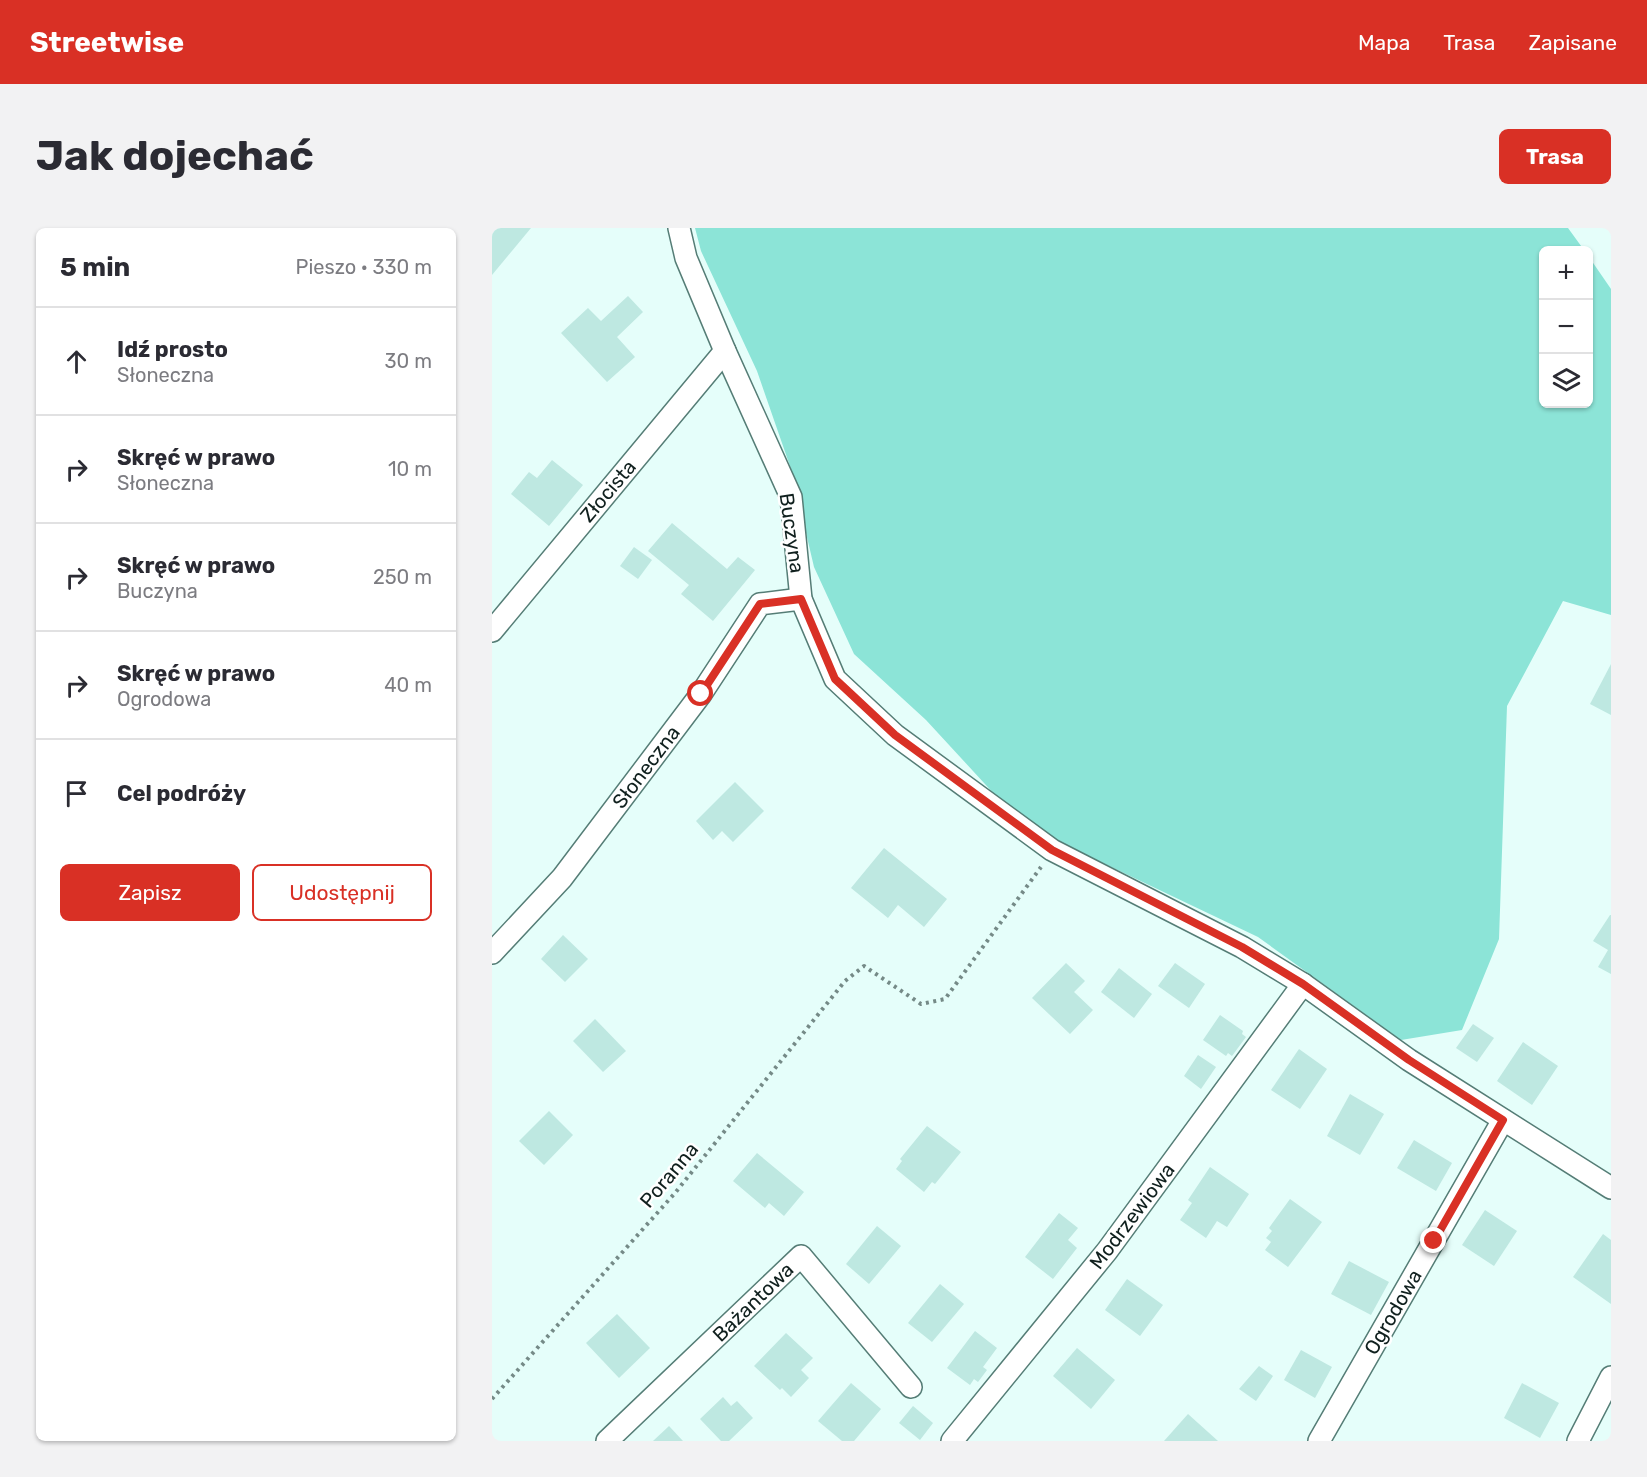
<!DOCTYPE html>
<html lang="pl">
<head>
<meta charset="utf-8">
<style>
	:root { --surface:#fff; --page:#f2f2f3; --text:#2b2b33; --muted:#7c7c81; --line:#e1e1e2; --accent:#d93025 }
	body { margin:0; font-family:Rubik,sans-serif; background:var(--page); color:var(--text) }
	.controls { position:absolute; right:18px; top:18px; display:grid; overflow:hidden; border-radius:9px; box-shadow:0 2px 4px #0004 }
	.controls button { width:54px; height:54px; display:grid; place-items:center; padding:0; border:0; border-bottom:2px solid var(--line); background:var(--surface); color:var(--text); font:30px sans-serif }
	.stop { position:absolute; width:18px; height:18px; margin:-14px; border:4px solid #d93025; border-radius:50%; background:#fff }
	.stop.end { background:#d93025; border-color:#fff; box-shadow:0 2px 6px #0008 }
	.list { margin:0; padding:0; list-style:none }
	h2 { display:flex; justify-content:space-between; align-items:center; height:78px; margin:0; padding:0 24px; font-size:26px }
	h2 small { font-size:20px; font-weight:400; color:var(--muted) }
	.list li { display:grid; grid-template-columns:39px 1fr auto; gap:18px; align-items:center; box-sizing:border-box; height:108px; padding:0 24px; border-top:2px solid var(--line) }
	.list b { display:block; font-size:22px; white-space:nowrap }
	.list p { margin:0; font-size:20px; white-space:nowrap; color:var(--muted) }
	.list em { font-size:20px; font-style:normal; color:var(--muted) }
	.actions { display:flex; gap:12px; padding:18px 24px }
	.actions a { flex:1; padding:14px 0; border:2px solid var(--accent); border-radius:9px; text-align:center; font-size:21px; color:var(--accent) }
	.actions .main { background:var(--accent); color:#fff }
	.icon { flex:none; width:33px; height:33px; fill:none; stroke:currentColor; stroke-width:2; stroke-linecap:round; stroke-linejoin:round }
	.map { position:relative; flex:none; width:1119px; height:1213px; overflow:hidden; border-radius:9px }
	header { display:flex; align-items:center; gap:36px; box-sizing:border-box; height:84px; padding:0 30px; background:var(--accent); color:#fff }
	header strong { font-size:28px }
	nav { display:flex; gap:33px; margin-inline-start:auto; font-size:21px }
	.intro { display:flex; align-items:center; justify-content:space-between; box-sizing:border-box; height:144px; padding:0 36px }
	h1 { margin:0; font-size:42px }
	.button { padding:15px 27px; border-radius:9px; background:var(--accent); color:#fff; font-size:21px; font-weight:700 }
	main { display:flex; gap:36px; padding:0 36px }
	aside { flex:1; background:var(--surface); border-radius:9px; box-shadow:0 2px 4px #0004 }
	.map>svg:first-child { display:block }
	.green { fill:#8ce4d7 }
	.building { fill:#bee8e1 }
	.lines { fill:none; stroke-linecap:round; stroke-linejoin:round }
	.street-casing { stroke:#557d76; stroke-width:24 }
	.path { stroke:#758a87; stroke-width:4; stroke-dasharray:3 4.5; stroke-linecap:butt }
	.street { stroke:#fff; stroke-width:21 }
	.route { stroke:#d93025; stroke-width:8 }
	.labels { text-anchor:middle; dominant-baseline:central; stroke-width:5; stroke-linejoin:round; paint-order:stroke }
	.street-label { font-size:20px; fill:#10201e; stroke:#fff }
</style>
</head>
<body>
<header>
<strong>Streetwise</strong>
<nav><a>Mapa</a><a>Trasa</a><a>Zapisane</a></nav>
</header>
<div class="intro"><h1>Jak dojechać</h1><a class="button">Trasa</a></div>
<main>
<aside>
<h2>5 min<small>Pieszo · 330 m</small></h2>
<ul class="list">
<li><svg class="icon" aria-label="ahead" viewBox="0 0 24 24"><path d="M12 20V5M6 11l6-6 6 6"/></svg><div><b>Idź prosto</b><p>Słoneczna</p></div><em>30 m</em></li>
<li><svg class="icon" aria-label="right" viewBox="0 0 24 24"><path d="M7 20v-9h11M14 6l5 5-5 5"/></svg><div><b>Skręć w prawo</b><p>Słoneczna</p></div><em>10 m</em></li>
<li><svg class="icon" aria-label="right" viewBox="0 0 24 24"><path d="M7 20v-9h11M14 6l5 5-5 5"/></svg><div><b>Skręć w prawo</b><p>Buczyna</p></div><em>250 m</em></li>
<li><svg class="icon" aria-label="right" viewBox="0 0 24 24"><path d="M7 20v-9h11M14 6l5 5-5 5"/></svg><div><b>Skręć w prawo</b><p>Ogrodowa</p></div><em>40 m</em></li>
<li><svg class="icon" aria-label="arrive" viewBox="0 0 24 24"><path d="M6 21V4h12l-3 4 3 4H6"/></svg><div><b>Cel podróży</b></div></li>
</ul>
<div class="actions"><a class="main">Zapisz</a><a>Udostępnij</a></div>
</aside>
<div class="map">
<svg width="1119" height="1213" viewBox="0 0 1119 1213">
	<rect width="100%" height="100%" fill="#e5fefa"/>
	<polygon class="green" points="203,0 1076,0 1092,22 1052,22 1052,176 1096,176 1097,29 1119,61 1119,387 1071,373 1015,478 1007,711 970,802 909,812 766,709 573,617 516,581 434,492 362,426 322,339 299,241 265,143 209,23"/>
	<g class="building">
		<polygon points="0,0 39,0 0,47"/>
		<polygon points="136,68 151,84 125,109 143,129 115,154 69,105 96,80 109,93"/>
		<polygon points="60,232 91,257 57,298 19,266 37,244 45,250"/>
		<polygon points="180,295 235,341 246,329 263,342 221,393 189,366 197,357 156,323"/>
		<polygon points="142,319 160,332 146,351 128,338"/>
		<polygon points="1119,436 1119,487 1098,476"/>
		<polygon points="243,554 272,583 241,614 230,603 221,612 204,593"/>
		<polygon points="392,620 455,671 432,699 406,677 396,690 359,660"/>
		<polygon points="1118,687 1119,687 1119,746 1106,739 1116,722 1101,713"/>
		<polygon points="71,707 96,731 73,754 49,731"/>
		<polygon points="574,735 593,753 582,764 601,782 578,806 540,770"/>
		<polygon points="683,735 713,756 697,780 666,758"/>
		<polygon points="627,740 660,766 642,790 609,764"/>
		<polygon points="728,787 751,803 750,806 754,809 740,828 736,825 734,828 711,812"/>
		<polygon points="103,791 134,823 111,844 81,813"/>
		<polygon points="981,796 1002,810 985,834 964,820"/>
		<polygon points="1031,814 1066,838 1040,877 1005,853"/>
		<polygon points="807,821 835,841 808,881 779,862"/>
		<polygon points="706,827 724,839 709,861 692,848"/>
		<polygon points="858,866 892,886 868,927 835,908"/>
		<polygon points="57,883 81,907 52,937 27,913"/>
		<polygon points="435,898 469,924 443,956 440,954 432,964 404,941 410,933 408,931"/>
		<polygon points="922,912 960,935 944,963 905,940"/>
		<polygon points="265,925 312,964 292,988 277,975 273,980 241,953"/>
		<polygon points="718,939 757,966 735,999 725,993 714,1010 688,992 700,975 696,972"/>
		<polygon points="798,971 830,994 796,1039 773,1022 779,1014 774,1010 780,1003 777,1000"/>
		<polygon points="993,982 1025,1003 1002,1038 970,1017"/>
		<polygon points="567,985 586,1000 576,1012 585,1020 561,1051 533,1029"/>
		<polygon points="385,998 409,1018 377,1056 354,1036"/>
		<polygon points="1111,1006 1119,1012 1119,1076 1081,1049"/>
		<polygon points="857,1033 897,1054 879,1087 839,1066"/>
		<polygon points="635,1051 671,1077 648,1108 613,1082"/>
		<polygon points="448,1056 472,1076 440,1114 416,1095"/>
		<polygon points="125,1086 158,1120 127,1150 94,1115"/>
		<polygon points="483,1103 505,1120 491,1139 495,1142 486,1154 482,1151 478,1157 455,1140"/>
		<polygon points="294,1105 321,1130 309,1142 317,1150 299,1169 290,1160 288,1162 262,1138"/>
		<polygon points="585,1120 623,1152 599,1181 561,1148"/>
		<polygon points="809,1122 840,1139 823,1170 792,1152"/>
		<polygon points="767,1138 781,1148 764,1173 747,1161"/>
		<polygon points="359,1155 389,1181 362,1213 350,1213 326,1193"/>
		<polygon points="1030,1155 1067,1175 1048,1210 1012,1190"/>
		<polygon points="231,1169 239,1178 245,1173 261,1190 237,1213 229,1213 208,1191"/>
		<polygon points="421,1178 441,1195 428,1212 407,1195"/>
		<polygon points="696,1186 726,1213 672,1213"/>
		<polygon points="177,1198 191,1213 161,1213"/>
	</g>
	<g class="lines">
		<defs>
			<g id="street">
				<polyline points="187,0 194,30 233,123 299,269 309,371 343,451 403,507 560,622 750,719 811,756 917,832 1119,960"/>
				<polyline points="0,403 233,123"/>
				<polyline points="0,725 70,650 209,466 268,376 309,371"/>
				<polyline points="115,1213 309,1028 419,1159"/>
				<polyline points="460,1213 615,1023 811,756"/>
				<polyline points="827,1213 1011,892"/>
				<polyline points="1086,1213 1119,1149"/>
			</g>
		</defs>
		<use href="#street" class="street-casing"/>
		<polyline class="path" points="0,1171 183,965 353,753 372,738 429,776 453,771 549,639"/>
		<use href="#street" class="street"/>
	</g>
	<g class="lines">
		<polyline class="route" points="209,466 268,376 309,371 343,451 403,507 560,622 750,719 811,756 917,832 1011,892 942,1013"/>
	</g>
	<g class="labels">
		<g class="street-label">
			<text transform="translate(116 263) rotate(-50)">Złocista</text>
			<text transform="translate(300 305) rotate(82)">Buczyna</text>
			<text transform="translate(154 539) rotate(-53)">Słoneczna</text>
			<text transform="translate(177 947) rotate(-50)">Poranna</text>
			<text transform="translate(640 988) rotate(-53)">Modrzewiowa</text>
			<text transform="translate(261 1074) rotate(-44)">Bażantowa</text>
			<text transform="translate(901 1084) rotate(-60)">Ogrodowa</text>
		</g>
	</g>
</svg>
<div class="controls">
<button>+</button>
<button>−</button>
<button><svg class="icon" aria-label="layers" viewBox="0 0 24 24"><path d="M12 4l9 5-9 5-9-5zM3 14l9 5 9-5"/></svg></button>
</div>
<div class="stop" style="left:209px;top:466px"></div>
<div class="stop end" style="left:942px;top:1013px"></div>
</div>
</main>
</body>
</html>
